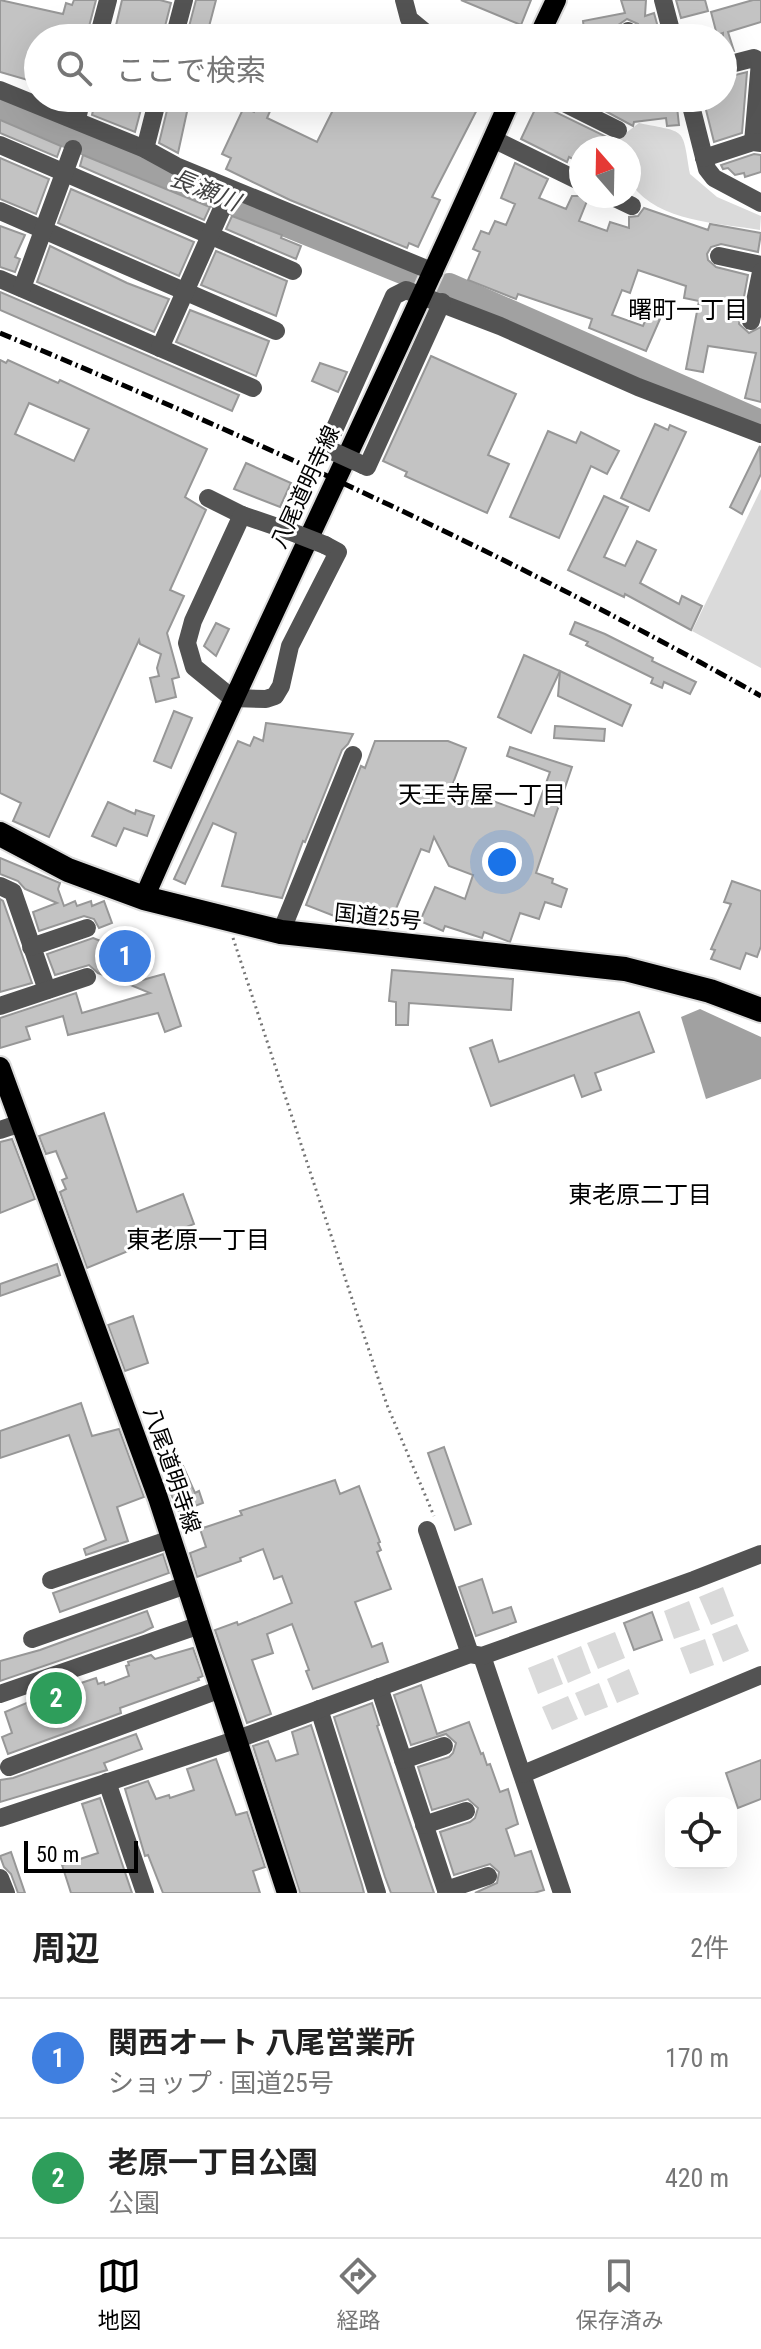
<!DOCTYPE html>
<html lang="ja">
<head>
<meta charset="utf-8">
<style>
	:root { --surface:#fff; --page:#f6f6f6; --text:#222; --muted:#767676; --line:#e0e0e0; --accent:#000 }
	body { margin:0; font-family:"Roboto Condensed","Noto Sans JP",sans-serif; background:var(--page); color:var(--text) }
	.controls { position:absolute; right:24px; bottom:24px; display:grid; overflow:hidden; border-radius:16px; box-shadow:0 8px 32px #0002 }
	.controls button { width:72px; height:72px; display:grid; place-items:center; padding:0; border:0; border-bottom:2px solid var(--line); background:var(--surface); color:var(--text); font:40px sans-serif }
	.compass { position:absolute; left:569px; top:136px; width:72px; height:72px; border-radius:50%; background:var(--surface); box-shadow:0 8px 32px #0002; rotate:340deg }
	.scale { position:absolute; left:24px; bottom:20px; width:114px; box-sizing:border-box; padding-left:8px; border:4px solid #000; border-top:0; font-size:22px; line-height:28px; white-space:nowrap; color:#000; -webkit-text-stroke:6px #fff; paint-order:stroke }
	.you { position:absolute; left:502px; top:862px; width:28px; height:28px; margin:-20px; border:6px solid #fff; border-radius:50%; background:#1a73e8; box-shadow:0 0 0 12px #1a73e833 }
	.badge { display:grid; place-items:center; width:52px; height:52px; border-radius:50%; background:var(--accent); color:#fff; font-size:26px; font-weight:700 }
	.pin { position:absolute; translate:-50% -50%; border:4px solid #fff; box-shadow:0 2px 8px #0006 }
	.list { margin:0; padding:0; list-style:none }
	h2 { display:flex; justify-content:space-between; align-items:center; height:104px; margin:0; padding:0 32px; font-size:34px }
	h2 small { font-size:26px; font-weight:400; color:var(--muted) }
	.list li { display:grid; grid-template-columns:52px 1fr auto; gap:24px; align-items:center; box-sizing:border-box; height:120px; padding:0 32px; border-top:2px solid var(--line) }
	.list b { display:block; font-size:30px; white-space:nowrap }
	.list p { margin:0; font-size:26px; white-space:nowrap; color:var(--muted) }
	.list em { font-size:26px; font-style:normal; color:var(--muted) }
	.icon { flex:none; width:44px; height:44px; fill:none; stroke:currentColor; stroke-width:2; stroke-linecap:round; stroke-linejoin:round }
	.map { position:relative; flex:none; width:761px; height:1893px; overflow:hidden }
	.search { position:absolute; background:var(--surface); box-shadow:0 8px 32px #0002; left:24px; right:24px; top:24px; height:88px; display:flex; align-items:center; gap:20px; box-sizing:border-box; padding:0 28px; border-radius:44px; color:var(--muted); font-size:30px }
	.sheet { height:344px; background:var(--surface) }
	nav { display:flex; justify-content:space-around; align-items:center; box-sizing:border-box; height:112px; border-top:2px solid var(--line); background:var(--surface); font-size:22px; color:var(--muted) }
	nav a { display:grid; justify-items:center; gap:4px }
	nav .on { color:var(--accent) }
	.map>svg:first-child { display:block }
	.green { fill:#dadada }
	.water { fill:#a1a1a1 }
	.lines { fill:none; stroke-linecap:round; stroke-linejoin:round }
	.river { stroke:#a1a1a1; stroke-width:28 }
	.building { fill:#c3c3c3; stroke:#979797; stroke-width:2; fill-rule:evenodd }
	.major-casing { stroke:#dbdbdb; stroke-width:24 }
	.highway-casing { stroke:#dbdbdb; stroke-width:28 }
	.path { stroke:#757575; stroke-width:3; stroke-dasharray:2 4; stroke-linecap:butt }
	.minor { stroke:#535353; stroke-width:18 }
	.major { stroke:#000; stroke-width:20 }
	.highway { stroke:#000; stroke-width:24 }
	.rail { stroke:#000; stroke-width:5; stroke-dasharray:12 4 2 4; stroke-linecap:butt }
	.minor-bridge { stroke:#535353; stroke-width:18 }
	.labels { text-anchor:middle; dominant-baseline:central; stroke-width:6; stroke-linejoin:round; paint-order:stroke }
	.street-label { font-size:22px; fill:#000; stroke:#fff }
	.water-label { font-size:24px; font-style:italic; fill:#424242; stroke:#fff }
	.neighbourhood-label { font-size:24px; fill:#000; stroke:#fff }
</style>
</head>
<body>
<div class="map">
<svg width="761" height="1893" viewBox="0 0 761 1893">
	<rect width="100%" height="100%" fill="#fff"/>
	<g class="green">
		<path d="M639,123C687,133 682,126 690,174L717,197L761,216L760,230C719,223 659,222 632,185C625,177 629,158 629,148H619L618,139Z"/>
		<polygon points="761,489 761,668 692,631"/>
		<polygon points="723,1587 734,1616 711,1625 699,1597"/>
		<polygon points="689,1601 700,1630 674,1639 664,1611"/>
		<polygon points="737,1624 749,1651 723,1662 712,1634"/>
		<polygon points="615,1632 625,1658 598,1669 587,1643"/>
		<polygon points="705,1639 714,1665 690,1674 680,1648"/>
		<polygon points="581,1646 591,1673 568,1683 557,1656"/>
		<polygon points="553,1658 563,1684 538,1694 528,1668"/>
		<polygon points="629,1669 639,1694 617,1703 607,1679"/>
		<polygon points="599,1683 608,1707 585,1716 575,1693"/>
		<polygon points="568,1696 578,1719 552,1730 542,1707"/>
	</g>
	<polygon class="water" points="700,1009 761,1037 761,1079 706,1099 681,1017"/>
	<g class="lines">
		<g class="river">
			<polyline points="0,107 410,273"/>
			<polyline points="449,287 761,424"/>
		</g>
	</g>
	<g class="building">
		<polygon points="0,0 63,14 66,3 72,5 74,0 96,0 86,38 38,38 38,83 0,72"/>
		<polygon points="122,0 160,0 171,3 162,38 113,38"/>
		<polygon points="196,0 216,0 206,38 186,38"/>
		<polygon points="461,0 531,0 521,25"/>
		<polygon points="621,0 646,0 645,16 654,13 661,38 638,38 638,24 627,19 617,26 613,38 585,38 583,21 625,13"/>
		<polygon points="676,0 705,0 708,11 681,18"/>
		<polygon points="753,0 761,0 761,22 728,32 734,51 723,54 723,33 717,35 711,12"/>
		<polygon points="747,72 742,133 714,142 703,98 723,98 723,78"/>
		<polygon points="96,98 144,98 135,132 92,115"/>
		<polygon points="170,98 190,98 178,153 159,143"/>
		<polygon points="339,98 483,98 432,197 440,200 418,247 409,243 407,248 290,200 226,169 231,158 222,154 244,107 254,112 258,103 271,109 267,118 317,142"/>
		<polygon points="581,98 676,98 679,125 667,126 666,118 634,122 633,126"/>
		<polygon points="539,101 549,109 615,141 613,148 581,148 581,163 569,157 567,162 521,139"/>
		<polygon points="0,120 61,146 57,157 0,133"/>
		<polygon points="754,154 761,155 761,172 745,177 744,173 735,175 728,168 723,169 721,165"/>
		<polygon points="83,155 210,207 204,220 80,166"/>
		<polygon points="0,158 49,179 36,214 0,199"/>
		<polygon points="515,163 548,179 539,198 566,209 572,196 589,196 579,221 607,231 610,222 629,228 629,217 638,216 644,208 708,230 710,224 761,233 758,252 721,244 711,247 707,254 708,260 716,267 748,275 739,324 749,333 761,327 761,402 745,398 756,353 708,346 703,372 686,369 699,301 684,298 686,286 638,270 630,293 622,290 612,315 643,326 648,314 660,319 646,351 589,328 592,319 518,294 516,299 468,280 480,252 473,249 481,231 489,234 495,221 506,225 515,204 501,198"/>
		<polygon points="71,189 194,242 179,276 58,223"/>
		<polygon points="232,216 282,235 281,238 301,246 296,259 226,229"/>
		<polygon points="0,226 25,235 15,257 20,259 15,272 0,267"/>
		<polygon points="50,246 127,283 169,299 154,332 37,282"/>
		<polygon points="216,251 287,281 276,316 201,285"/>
		<polygon points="0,292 239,395 232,411 0,310"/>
		<polygon points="190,310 269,341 256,376 176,342"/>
		<polygon points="431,356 516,394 488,455 509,464 487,513 405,476 407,472 383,461"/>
		<path d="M0,360L6,363L8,360L58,383L60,380L207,449L185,497L206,510L170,590L184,596L167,633L179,677L172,679L176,697L156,702L150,678L159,676L157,668L161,654L140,644L139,640L49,837L13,821L21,803L0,793ZM29,403L89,429L74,461L15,434Z"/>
		<polygon points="320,363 347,372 338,392 312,381"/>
		<polygon points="655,424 668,430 670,425 686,432 649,511 621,498"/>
		<polygon points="548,431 576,443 581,432 619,451 607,474 591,466 559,538 510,517"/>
		<polygon points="760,446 761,474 742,514 730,507"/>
		<polygon points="246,463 291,483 280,507 234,489"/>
		<polygon points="604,496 628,507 604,557 625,566 637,541 656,550 640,583 679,604 682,596 702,606 691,630 625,594 624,597 568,570"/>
		<polygon points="575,622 605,634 653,658 652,661 696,682 690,694 664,682 662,688 651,683 653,678 586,645 588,642 570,634"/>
		<polygon points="216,623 229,629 216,656 204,646"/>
		<polygon points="524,655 560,671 531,733 498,717"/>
		<polygon points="560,671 631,705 622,726 558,696"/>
		<polygon points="174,711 192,718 171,768 154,761"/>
		<polygon points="266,723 353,734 348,744 342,750 305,842 303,841 282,898 222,886 236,833 213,823 185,884 174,879 238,741 250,746 254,737 263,741"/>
		<polygon points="555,726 605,729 604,741 554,738"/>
		<polygon points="375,741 448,741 466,748 452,786 534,816 550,772 507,756 510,747 572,767 536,873 553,879 552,883 567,889 561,907 545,902 539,919 520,913 510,942 484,932 482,938 445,926 443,931 420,921 435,887 465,899 473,875 449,866 434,837 429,852 421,849 388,928 350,915 347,921 306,905 361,766 365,768"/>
		<polygon points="108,802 135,814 136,810 154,816 147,836 124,828 116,846 92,836"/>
		<polygon points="0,858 60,883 58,889 64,906 75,901 77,906 91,901 92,906 104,901 112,923 99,928 94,919 84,916 39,931 33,912 57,903 25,889 18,881 0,874"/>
		<polygon points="732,881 761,891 761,946 757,957 746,953 740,969 711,959 715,950 711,949 731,904 724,902"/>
		<polygon points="0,899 3,901 32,983 0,992"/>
		<polygon points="93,938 126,951 115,979 98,973 89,965 55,975 47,954"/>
		<polygon points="392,970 513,979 511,1010 409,1003 408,1025 396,1025 396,1002 389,1001"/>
		<polygon points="164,974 181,1026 165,1032 158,1013 68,1035 63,1016 26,1027 30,1039 0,1048 0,1018 76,993 82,1013 150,993 128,984"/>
		<polygon points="639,1012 654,1052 595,1073 601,1090 582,1097 574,1075 491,1106 470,1048 492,1040 499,1062"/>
		<polygon points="104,1113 137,1212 183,1194 194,1224 87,1268 60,1192 66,1189 62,1180 67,1178 56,1151 46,1154 39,1136"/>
		<polygon points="12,1139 35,1199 0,1213 0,1142"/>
		<polygon points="57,1264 60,1275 0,1296 0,1284"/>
		<polygon points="133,1316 148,1363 125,1371 108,1325"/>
		<polygon points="81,1403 92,1436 119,1429 144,1497 117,1507 128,1541 86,1555 84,1549 106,1540 69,1435 0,1458 0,1431"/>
		<polygon points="444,1447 471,1524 455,1530 428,1453"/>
		<polygon points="183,1466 195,1493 199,1491 203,1503 179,1512 168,1487 176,1484 171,1471"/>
		<polygon points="335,1480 340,1494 359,1486 380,1542 378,1543 381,1550 377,1552 391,1589 355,1602 372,1647 382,1643 388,1662 313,1689 306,1671 309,1670 292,1624 267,1634 273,1653 252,1660 271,1714 247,1723 215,1630 237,1622 238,1625 292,1603 282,1576 274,1579 263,1549 240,1558 241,1561 197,1577 190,1553 206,1547 200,1529 242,1515 240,1511"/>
		<polygon points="163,1554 169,1573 60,1612 53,1593"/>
		<polygon points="482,1579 493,1613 511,1607 516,1622 476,1636 459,1587"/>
		<polygon points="147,1611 153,1627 143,1632 0,1681 0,1661 40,1650"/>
		<polygon points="652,1612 662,1640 634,1650 624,1623"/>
		<polygon points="193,1648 203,1676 198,1678 199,1680 120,1708 121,1713 8,1754 2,1737 12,1733 5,1712 36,1699 44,1720 76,1709 71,1695 74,1694 72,1686 96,1678 98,1684 104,1682 105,1685 129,1676 126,1666 129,1665 128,1662 151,1655 155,1659"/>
		<polygon points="421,1685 437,1734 469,1722 481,1754 483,1753 487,1765 490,1764 500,1792 508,1789 518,1824 506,1829 515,1856 531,1851 544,1890 534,1893 475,1893 497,1883 499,1872 490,1864 454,1875 440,1832 470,1822 475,1818 478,1808 468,1799 432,1810 418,1767 449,1757 453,1753 456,1743 446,1734 411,1745 394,1695"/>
		<polygon points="372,1703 379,1725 377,1726 434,1893 391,1893 385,1877 334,1717"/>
		<polygon points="311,1725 362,1885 364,1893 300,1893 253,1746 268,1741 276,1761 298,1754 292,1732"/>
		<polygon points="136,1734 142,1749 104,1763 107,1770 0,1802 0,1780 13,1778"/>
		<polygon points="216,1759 236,1815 247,1812 265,1867 253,1871 260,1893 163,1893 148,1855 145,1856 125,1789 148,1781 156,1799 169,1795 170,1798 194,1790 187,1769"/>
		<polygon points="761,1760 761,1799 738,1808 726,1773"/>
		<polygon points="100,1798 132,1893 71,1893 62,1865 98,1853 82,1804"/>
		<polygon points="11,1852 25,1893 18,1893 11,1874 4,1867 0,1856"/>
	</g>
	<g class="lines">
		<defs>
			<g id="major">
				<polyline points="538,38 556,0"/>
				<path d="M144,898C262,629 393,367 511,98"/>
				<polyline points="0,1067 158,1498 287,1893"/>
			</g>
			<polyline id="highway" points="0,834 68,870 144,898 281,932 625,969 710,991 761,1010"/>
		</defs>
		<use href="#major" class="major-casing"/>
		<use href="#highway" class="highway-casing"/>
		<polyline class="path" points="233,938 387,1405 434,1516"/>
		<g class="minor">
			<polyline points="404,0 409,19 432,38"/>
			<polyline points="663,0 673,38"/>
			<polyline points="98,38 108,0"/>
			<polyline points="174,38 184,0"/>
			<polyline points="625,38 628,31"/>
			<polyline points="723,66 754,58 760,62 753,142"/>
			<polyline points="0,90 145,149 176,166 434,272"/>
			<polyline points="554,98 618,130"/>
			<polyline points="689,98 707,169 714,178 761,203"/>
			<polyline points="77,119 82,98"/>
			<polyline points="493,139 581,182"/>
			<polyline points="0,145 293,271"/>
			<polyline points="145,149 158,98"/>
			<polyline points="704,158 753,142 761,143"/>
			<polyline points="611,196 632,206"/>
			<polyline points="0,211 276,331"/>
			<polyline points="719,256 761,265"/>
			<polyline points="0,279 253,388"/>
			<polyline points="22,288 73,149"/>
			<polyline points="751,321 761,272"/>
			<polyline points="160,348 221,211"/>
			<polyline points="330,450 326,448 394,296 406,290 500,326 638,387 761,434"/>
			<polyline points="363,465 367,467 442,302"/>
			<polyline points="208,498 242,515 289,531"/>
			<polyline points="242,515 193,621 187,643 194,667 232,698 266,699 275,696 281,686 290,646 338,552 325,545"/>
			<polyline points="0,886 13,892 47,990"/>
			<polyline points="281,932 353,755"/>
			<polyline points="31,947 87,928"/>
			<polyline points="0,1006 87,977"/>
			<polyline points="0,1130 21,1123"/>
			<polyline points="427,1530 470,1654"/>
			<polyline points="51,1580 171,1539"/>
			<polyline points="32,1639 186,1585"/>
			<polyline points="482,1656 562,1893"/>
			<polyline points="379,1687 447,1893"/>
			<polyline points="0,1694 200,1625"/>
			<polyline points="319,1709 377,1893"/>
			<polyline points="403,1760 444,1746"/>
			<polyline points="9,1767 221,1689"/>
			<polyline points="523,1774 761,1675"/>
			<polyline points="107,1782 145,1893"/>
			<polyline points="0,1818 238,1739 470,1654 482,1656 694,1580 761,1554"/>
			<polyline points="424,1825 466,1811"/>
			<polyline points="0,1878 6,1893"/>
			<polyline points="446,1890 488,1876"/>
		</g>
		<use href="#major" class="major"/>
		<use href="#highway" class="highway"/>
		<path class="rail" d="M0,333C259,441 516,558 761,696"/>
		<g class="minor-bridge">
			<polyline points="330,450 363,465"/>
			<polyline points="289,531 325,545"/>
		</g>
	</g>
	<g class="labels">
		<g class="street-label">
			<text transform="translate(305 487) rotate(-65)">八尾道明寺線</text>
			<text transform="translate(378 917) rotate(6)">国道25号</text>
			<text transform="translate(172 1470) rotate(71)">八尾道明寺線</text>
		</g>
		<g class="water-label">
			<text transform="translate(205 190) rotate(22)">長瀬川</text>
		</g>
		<g class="neighbourhood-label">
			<text x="688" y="310">曙町一丁目</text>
			<text x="482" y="795">天王寺屋一丁目</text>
			<text x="640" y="1195">東老原二丁目</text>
			<text x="198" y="1240">東老原一丁目</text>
		</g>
	</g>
</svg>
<div class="controls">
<button><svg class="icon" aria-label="locate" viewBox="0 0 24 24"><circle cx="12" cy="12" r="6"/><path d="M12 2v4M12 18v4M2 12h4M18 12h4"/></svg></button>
</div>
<svg class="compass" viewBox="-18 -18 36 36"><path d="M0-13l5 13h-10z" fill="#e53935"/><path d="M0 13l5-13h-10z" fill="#767676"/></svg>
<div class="scale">50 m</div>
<div class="you"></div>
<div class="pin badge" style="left:125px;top:956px;background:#3f7fe0">1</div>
<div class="pin badge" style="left:56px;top:1698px;background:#2e9e5b">2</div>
<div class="search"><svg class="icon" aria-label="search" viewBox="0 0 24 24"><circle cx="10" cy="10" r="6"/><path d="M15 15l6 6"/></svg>ここで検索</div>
</div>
<section class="sheet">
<h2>周辺<small>2件</small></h2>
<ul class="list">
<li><span class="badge" style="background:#3f7fe0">1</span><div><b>関西オート 八尾営業所</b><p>ショップ · 国道25号</p></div><em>170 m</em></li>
<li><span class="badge" style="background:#2e9e5b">2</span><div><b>老原一丁目公園</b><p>公園</p></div><em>420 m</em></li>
</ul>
</section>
<nav>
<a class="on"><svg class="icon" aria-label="map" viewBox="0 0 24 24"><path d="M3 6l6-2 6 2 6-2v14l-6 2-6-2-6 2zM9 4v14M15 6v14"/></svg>地図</a>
<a><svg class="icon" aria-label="directions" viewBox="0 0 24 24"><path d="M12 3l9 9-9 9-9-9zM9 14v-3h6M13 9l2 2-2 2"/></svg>経路</a>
<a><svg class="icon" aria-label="saved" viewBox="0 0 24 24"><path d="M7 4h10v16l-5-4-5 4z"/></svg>保存済み</a>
</nav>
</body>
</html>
